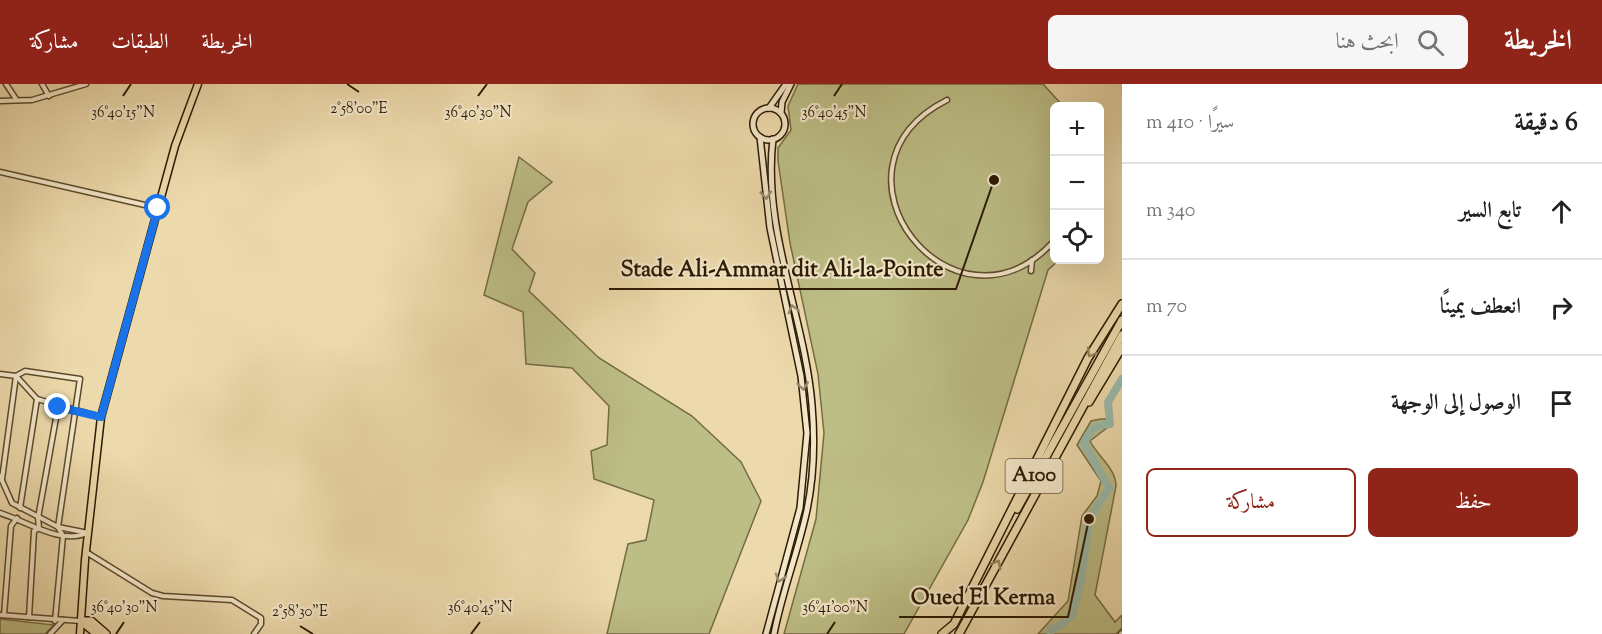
<!DOCTYPE html>
<html lang="ar">
<head>
<meta charset="utf-8">
<style>
	:root { --surface:#fff; --page:#f6f6f6; --text:#202124; --muted:#757577; --line:#e0e0e0; --accent:#8f2418 }
	body { margin:0; font-family:"Sorts Mill Goudy",Amiri,serif; background:var(--page); color:var(--text); direction:rtl }
	.controls { position:absolute; right:18px; top:18px; display:grid; overflow:hidden; border-radius:9px; box-shadow:0 6px 24px #0002 }
	.controls button { width:54px; height:54px; display:grid; place-items:center; padding:0; border:0; border-bottom:2px solid var(--line); background:var(--surface); color:var(--text); font:30px sans-serif }
	.stop { position:absolute; width:18px; height:18px; margin:-14px; border:4px solid #1a73e8; border-radius:50%; background:#fff }
	.stop.end { background:#1a73e8; border-color:#fff; box-shadow:0 2px 6px #0008 }
	.list { margin:0; padding:0; list-style:none }
	h2 { display:flex; justify-content:space-between; align-items:center; height:78px; margin:0; padding:0 24px; font-size:26px }
	h2 small { font-size:20px; font-weight:400; color:var(--muted) }
	.list li { display:grid; grid-template-columns:39px 1fr auto; gap:18px; align-items:center; box-sizing:border-box; height:96px; padding:0 24px; border-top:2px solid var(--line) }
	.list b { display:block; font-size:22px; white-space:nowrap }
	.list em { font-size:20px; font-style:normal; color:var(--muted) }
	.actions { display:flex; gap:12px; padding:18px 24px }
	.actions a { flex:1; padding:14px 0; border:2px solid var(--accent); border-radius:9px; text-align:center; font-size:21px; color:var(--accent) }
	.actions .main { background:var(--accent); color:#fff }
	.icon { flex:none; width:33px; height:33px; fill:none; stroke:currentColor; stroke-width:2; stroke-linecap:round; stroke-linejoin:round }
	.map { position:relative; flex:none; width:1122px; height:550px; overflow:hidden; direction:ltr }
	header { display:flex; align-items:center; gap:36px; box-sizing:border-box; height:84px; padding:0 30px; background:var(--accent); color:#fff }
	header strong { font-size:28px }
	nav { display:flex; gap:33px; margin-inline-start:auto; font-size:21px }
	.search { width:420px; height:54px; background:var(--page); display:flex; align-items:center; gap:15px; box-sizing:border-box; padding:0 21px; border-radius:9px; color:var(--muted); font-size:22px }
	main { display:flex }
	aside { flex:1; background:var(--surface) }
	.map>svg:first-child { display:block }
	.green { fill:#bdbe86; stroke:#746c44; stroke-width:1.5 }
	.lines { fill:none; stroke-linecap:round; stroke-linejoin:round }
	.river { stroke:#99bbab; stroke-width:8 }
	.street-casing { stroke:#5c4a2d; stroke-width:7 }
	.secondary-casing { stroke:#2b1a03; stroke-width:8 }
	.primary-casing { stroke:#2b1a03; stroke-width:9 }
	.highway-casing { stroke:#2b1a03; stroke-width:10 }
	.street { stroke:#f3e7c9; stroke-width:4 }
	.secondary { stroke:#f3e7c9; stroke-width:5 }
	.primary { stroke:#eddaac; stroke-width:6 }
	.highway { stroke:#eddaac; stroke-width:7 }
	.oneway { stroke:#998b70 }
	.oneway2 { stroke:#968460 }
	.route { stroke:#1a73e8; stroke-width:8 }
	.ticks { fill:none; stroke:#2b1a03; stroke-width:2 }
	.labels { text-anchor:middle; dominant-baseline:central; stroke-width:4.5; stroke-linejoin:round; paint-order:stroke }
	.shield { fill:#f3e7c9; stroke:#67583e; stroke-width:1.5 }
	.shield-label { font-size:20px; font-weight:bold; fill:#2b1a03 }
	.ticks-label { font-size:15px; text-anchor:middle; fill:#2b1a03; stroke:#f3e7c9; stroke-width:4.5; stroke-linejoin:round; paint-order:stroke }
	.leader { fill:none; stroke:#2b1a03; stroke-width:2 }
	.callout-dot { fill:#2b1a03; stroke:#f3e7c9; stroke-width:2 }
	.callout-label { font-size:22px; text-anchor:middle; font-weight:bold; fill:#2b1a03; stroke:#f3e7c9; stroke-width:4.5; stroke-linejoin:round; paint-order:stroke }
</style>
</head>
<body>
<header>
<strong>الخريطة</strong>
<div class="search"><svg class="icon" aria-label="search" viewBox="0 0 24 24"><circle cx="10" cy="10" r="6"/><path d="M15 15l6 6"/></svg>ابحث هنا</div>
<nav><a>الخريطة</a><a>الطبقات</a><a>مشاركة</a></nav>
</header>
<main>
<aside>
<h2>6 دقيقة<small>سيرًا · 410 m</small></h2>
<ul class="list">
<li><svg class="icon" aria-label="ahead" viewBox="0 0 24 24"><path d="M12 20V5M6 11l6-6 6 6"/></svg><div><b>تابع السير</b></div><em>340 m</em></li>
<li><svg class="icon" aria-label="right" viewBox="0 0 24 24"><path d="M7 20v-9h11M14 6l5 5-5 5"/></svg><div><b>انعطف يمينًا</b></div><em>70 m</em></li>
<li><svg class="icon" aria-label="arrive" viewBox="0 0 24 24"><path d="M6 21V4h12l-3 4 3 4H6"/></svg><div><b>الوصول إلى الوجهة</b></div></li>
</ul>
<div class="actions"><a class="main">حفظ</a><a>مشاركة</a></div>
</aside>
<div class="map">
<svg width="1122" height="550" viewBox="0 0 1122 550">
	<rect width="100%" height="100%" fill="#eddaac"/>
	<filter id="stains"><feTurbulence type="fractalNoise" baseFrequency=".00333" numOctaves="4"/><feColorMatrix values="0 0 0 0 .2 0 0 0 0 .09 0 0 0 0 .02 0 0 0 .5 -.17"/></filter>
	<radialGradient id="worn" r=".72"><stop offset=".6" stop-color="#630" stop-opacity="0"/><stop offset="1" stop-color="#630" stop-opacity=".3"/></radialGradient>
	<g class="green">
		<polygon points="798,0 1043,0 1063,22 1054,22 1054,176 1059,176 1048,186 983,398 968,436 904,550 784,550 816,435 824,349 818,290 790,159 778,77 778,64 791,46 788,22"/>
		<polygon points="519,73 552,98 528,118 512,165 535,189 529,207 599,274 692,332 741,378 761,417 709,550 607,550 628,460 646,456 654,416 594,395 591,367 607,361 609,322 572,284 526,280 523,228 484,211"/>
		<path d="M1101,335H1106L1108,343L1090,357C1098,373 1116,384 1116,402L1095,511L1115,538L1122,531V544L1116,550H1038L1068,517L1082,432L1097,412L1101,397L1077,361L1091,337Z"/>
		<polygon points="0,535 54,541 45,550 0,550"/>
	</g>
	<g class="lines">
		<path class="river" d="M1050,550L1051,545L1060,542L1072,531L1081,497L1089,435L1109,404L1084,359C1091,344 1095,341 1110,340L1108,318L1122,295"/>
		<defs>
			<g id="street">
				<polyline points="6,0 16,15"/>
				<polyline points="42,0 49,12"/>
				<path d="M947,16C811,85 954,267 1054,157"/>
				<polyline points="0,17 32,16 86,0"/>
				<polyline points="0,88 158,124"/>
				<polyline points="1031,187 1032,176"/>
				<polyline points="0,290 16,292 25,287 80,295 58,443 63,452 55,537"/>
				<polyline points="17,293 37,315 101,333"/>
				<polyline points="0,392 12,419 58,443 88,449"/>
				<polyline points="2,395 16,292"/>
				<polyline points="20,424 37,315"/>
				<path d="M0,429C26,437 61,461 87,449"/>
				<polyline points="86,468 152,509 163,512 232,516 261,534 261,540 254,550"/>
				<polyline points="0,531 80,537"/>
				<polyline points="4,531 11,442 17,434"/>
				<polyline points="29,533 34,447 39,444 38,434 58,323"/>
				<polyline points="50,550 63,536"/>
				<polyline points="1121,550 1122,549"/>
			</g>
			<g id="secondary">
				<circle cx="769" cy="40" r="16"/>
				<polyline points="769,24 786,0"/>
				<polyline points="781,29 782,18 791,0"/>
				<polyline points="760,53 770,144 801,292 807,349 800,424 766,550"/>
				<path d="M773,55C762,145 805,234 812,321C815,356 814,392 807,426C798,468 782,508 774,550"/>
			</g>
			<polyline id="primary" points="80,550 85,476 101,333 175,62 198,0"/>
			<g id="highway">
				<polyline points="1089,318 1122,263"/>
				<polyline points="1017,425 1122,236"/>
				<polyline points="81,537 91,537 106,550"/>
				<polyline points="81,537 97,550"/>
				<polyline points="942,550 954,540 1088,274 1122,220"/>
				<polyline points="959,550 1122,251"/>
			</g>
		</defs>
		<use href="#street" class="street-casing"/>
		<use href="#secondary" class="secondary-casing"/>
		<use href="#primary" class="primary-casing"/>
		<use href="#highway" class="highway-casing"/>
		<use href="#street" class="street"/>
		<use href="#secondary" class="secondary"/>
		<use href="#primary" class="primary"/>
		<use href="#highway" class="highway"/>
	</g>
	<defs><path id="oneway-chevron" d="M-2-3.5L2.5 0L-2 3.5" fill="none" stroke-width="1.6" stroke-linecap="round" stroke-linejoin="round" transform="scale(1.5)"/></defs>
	<g class="oneway">
		<use href="#oneway-chevron" transform="translate(766 111) rotate(86)"/>
		<use href="#oneway-chevron" transform="translate(793 225) rotate(-104)"/>
		<use href="#oneway-chevron" transform="translate(803 302) rotate(82)"/>
		<use href="#oneway-chevron" transform="translate(780 494) rotate(107)"/>
	</g>
	<g class="oneway2">
		<use href="#oneway-chevron" transform="translate(1091 269) rotate(120)"/>
		<use href="#oneway-chevron" transform="translate(997 480) rotate(-62)"/>
	</g>
	<g class="lines">
		<polyline class="route" points="58,323 101,333 158,124"/>
	</g>
	<path class="ticks" d="M347,0L359,8M123,12L131,0M478,12L487,0M834,12L842,0M300,542L313,550M116,550L124,538M471,550L480,538M827,550L835,538"/>
	<g class="labels">
		<rect class="shield" x="1005.5" y="375" width="57" height="34" rx="4.5"/>
		<g class="shield-label">
			<text x="1034" y="392">A100</text>
		</g>
	</g>
	<g class="ticks-label">
		<text x="359" y="29">2°58'00"E</text>
		<text x="123" y="33">36°40'15"N</text>
		<text x="478" y="33">36°40'30"N</text>
		<text x="834" y="33">36°40'45"N</text>
		<text x="124" y="528">36°40'30"N</text>
		<text x="480" y="528">36°40'45"N</text>
		<text x="835" y="528">36°41'00"N</text>
		<text x="300" y="532">2°58'30"E</text>
	</g>
	<path class="leader" d="M994 96L956 205H609M1089 435L1068 533H899"/>
	<g class="callout-dot">
		<circle cx="994" cy="96" r="6"/>
		<circle cx="1089" cy="435" r="6"/>
	</g>
	<g class="callout-label">
		<text x="782" y="192">Stade Ali-Ammar dit Ali-la-Pointe</text>
		<text x="983" y="520">Oued El Kerma</text>
	</g>
	<rect width="100%" height="100%" filter="url(#stains)"/>
	<rect width="100%" height="100%" fill="url(#worn)"/>
</svg>
<div class="controls">
<button>+</button>
<button>−</button>
<button><svg class="icon" aria-label="locate" viewBox="0 0 24 24"><circle cx="12" cy="12" r="6"/><path d="M12 2v4M12 18v4M2 12h4M18 12h4"/></svg></button>
</div>
<div class="stop" style="left:158px;top:124px"></div>
<div class="stop end" style="left:58px;top:323px"></div>
</div>
</main>
</body>
</html>
